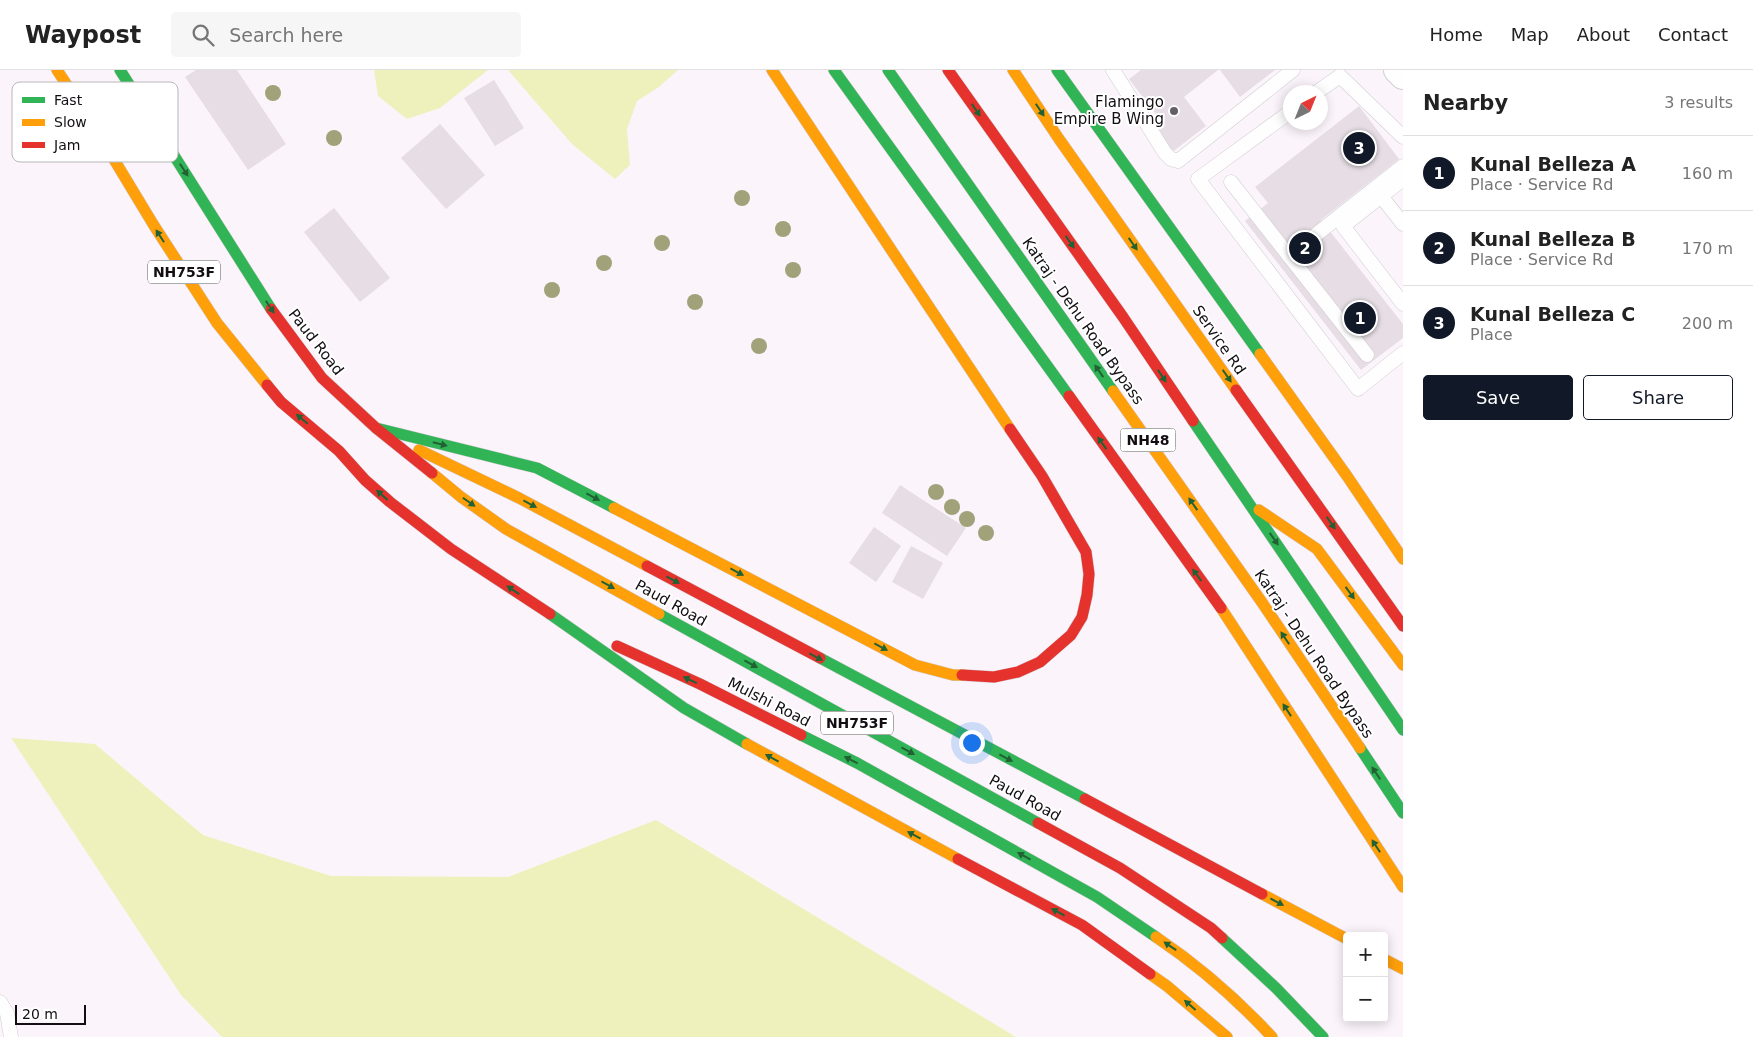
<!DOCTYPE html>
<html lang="en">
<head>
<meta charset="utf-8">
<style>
	:root { --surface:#fff; --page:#f6f6f6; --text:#222; --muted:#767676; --line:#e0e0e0; --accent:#111827 }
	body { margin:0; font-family:"DejaVu Sans",sans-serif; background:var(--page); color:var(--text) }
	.controls { position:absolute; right:15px; bottom:15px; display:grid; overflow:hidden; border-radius:5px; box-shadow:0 2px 12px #0003 }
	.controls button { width:45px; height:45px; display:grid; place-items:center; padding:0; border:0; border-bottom:1px solid var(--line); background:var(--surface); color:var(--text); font:25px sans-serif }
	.compass { position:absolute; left:1283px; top:15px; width:45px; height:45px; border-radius:50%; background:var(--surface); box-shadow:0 2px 12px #0003; rotate:43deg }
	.scale { position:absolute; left:15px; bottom:12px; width:71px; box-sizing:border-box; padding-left:5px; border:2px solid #120e12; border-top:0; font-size:14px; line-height:18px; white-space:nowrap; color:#120e12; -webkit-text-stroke:4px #fff; paint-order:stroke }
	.you { position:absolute; left:971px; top:672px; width:18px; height:18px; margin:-12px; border:4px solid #fff; border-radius:50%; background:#1a73e8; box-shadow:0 0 0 8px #1a73e833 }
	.badge { display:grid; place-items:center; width:32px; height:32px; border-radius:50%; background:var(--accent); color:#fff; font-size:16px; font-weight:700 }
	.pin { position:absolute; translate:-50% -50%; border:2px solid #fff; box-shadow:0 1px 5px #0006 }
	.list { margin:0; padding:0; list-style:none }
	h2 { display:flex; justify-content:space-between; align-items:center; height:65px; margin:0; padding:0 20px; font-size:21px }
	h2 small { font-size:16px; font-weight:400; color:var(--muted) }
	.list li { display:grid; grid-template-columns:32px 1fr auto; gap:15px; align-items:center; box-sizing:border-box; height:75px; padding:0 20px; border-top:1px solid var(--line) }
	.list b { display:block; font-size:19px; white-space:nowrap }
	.list p { margin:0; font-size:16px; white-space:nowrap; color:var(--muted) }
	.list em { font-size:16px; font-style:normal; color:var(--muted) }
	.actions { display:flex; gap:10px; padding:15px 20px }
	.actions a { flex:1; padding:11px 0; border:1px solid var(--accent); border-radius:5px; text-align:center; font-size:18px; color:var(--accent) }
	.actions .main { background:var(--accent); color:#fff }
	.icon { flex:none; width:28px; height:28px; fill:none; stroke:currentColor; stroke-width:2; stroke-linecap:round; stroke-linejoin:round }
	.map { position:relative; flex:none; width:1403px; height:967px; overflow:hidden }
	header { display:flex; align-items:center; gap:30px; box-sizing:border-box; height:70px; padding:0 25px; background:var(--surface); border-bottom:1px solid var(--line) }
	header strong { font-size:24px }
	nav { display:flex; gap:28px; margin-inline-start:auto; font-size:18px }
	.search { width:350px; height:45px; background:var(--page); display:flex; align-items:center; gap:12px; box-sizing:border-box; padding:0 18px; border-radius:5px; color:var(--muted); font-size:19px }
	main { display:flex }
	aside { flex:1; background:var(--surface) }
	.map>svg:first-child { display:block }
	.green { fill:#eef1bc }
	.building { fill:#e6dde5 }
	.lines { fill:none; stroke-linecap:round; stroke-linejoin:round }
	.lane-casing { stroke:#d1ccd1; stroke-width:15 }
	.street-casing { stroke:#d1ccd1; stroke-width:28 }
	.fast-casing { stroke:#d1ccd1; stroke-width:12 }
	.slow-casing { stroke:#d1ccd1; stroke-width:12 }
	.jam-casing { stroke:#d1ccd1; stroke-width:12 }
	.lane { stroke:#fefefe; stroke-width:14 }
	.street { stroke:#fefefe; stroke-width:26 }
	.fast { stroke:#30b455; stroke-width:11 }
	.slow { stroke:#ff9f0a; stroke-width:11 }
	.jam { stroke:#e5322d; stroke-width:11 }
	.tree { fill:#a1a17a }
	.oneway { fill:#216134 }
	.poi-dot { fill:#645f64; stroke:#fff; stroke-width:2 }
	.labels { text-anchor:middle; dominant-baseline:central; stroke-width:4; stroke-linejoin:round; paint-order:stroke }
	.shield { fill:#fff; stroke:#595659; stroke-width:1 }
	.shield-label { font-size:14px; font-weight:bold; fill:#120e12 }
	.poi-label { font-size:15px; fill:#120e12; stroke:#fff; text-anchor:end }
	.street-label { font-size:15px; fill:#120e12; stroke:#fff }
	.key { fill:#fff; stroke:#b8b7b8; stroke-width:1 }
	.key-label { font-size:14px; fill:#120e12 }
</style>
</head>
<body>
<header>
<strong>Waypost</strong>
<div class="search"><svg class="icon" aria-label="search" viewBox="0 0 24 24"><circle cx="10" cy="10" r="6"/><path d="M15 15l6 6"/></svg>Search here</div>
<nav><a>Home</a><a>Map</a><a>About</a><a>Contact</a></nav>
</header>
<main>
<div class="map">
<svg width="1403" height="967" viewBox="0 0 1403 967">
	<rect width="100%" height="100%" fill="#fbf5fb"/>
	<g class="green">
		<polygon points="374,0 488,0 440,38 407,49 378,26"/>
		<polygon points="508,0 678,0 659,17 637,31 627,59 630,95 615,109 572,74"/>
		<polygon points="11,668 95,674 203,765 331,806 508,807 656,750 1016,967 222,967 181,925"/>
	</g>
	<g class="building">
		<polygon points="196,0 237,0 286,74 248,100 185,7"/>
		<polygon points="1141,0 1218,0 1184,27 1206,56 1171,83 1156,63 1165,56 1129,9"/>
		<polygon points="1220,0 1275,0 1240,27"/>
		<polygon points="494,10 524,58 495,76 464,28"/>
		<polygon points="1359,36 1399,89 1321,150 1403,254 1403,268 1361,300 1245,151 1268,133 1255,117"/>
		<polygon points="440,54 485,105 446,139 401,88"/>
		<polygon points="334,138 390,208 360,232 304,162"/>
		<polygon points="900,415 966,458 947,486 882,443"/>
		<polygon points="874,457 901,476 876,512 849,493"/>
		<polygon points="911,476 943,493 923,529 892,512"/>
	</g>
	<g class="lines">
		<defs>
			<g id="lane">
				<polyline points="1113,0 1165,83 1171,89 1178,91 1293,0"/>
				<polyline points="1317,22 1340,6 1403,67"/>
				<polyline points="1290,42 1198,109 1358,319 1403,283"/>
				<polyline points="1403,109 1343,156 1403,234"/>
				<polyline points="1231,112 1289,186"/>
				<polyline points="1381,126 1403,154"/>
				<polyline points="1367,285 1289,186 1403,96"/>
				<polyline points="0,932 7,943 11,967"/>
			</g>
			<polyline id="street" points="1397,0 1403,6"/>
			<g id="fast">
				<polyline points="120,0 271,239"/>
				<polyline points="834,0 1069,326"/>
				<polyline points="888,0 1113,321"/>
				<polyline points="1057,0 1260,284"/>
				<polyline points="1193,351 1403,660"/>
				<polyline points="376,358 537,398 614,438"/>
				<polyline points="550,544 684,638 747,674"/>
				<polyline points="659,544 1038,753"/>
				<polyline points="820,588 1085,729"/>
				<polyline points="801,665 857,693 1097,827 1156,867"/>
				<polyline points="1360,678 1403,743"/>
				<polyline points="1222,868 1276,918 1323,967"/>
			</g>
			<g id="slow">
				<polyline points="57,0 92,53 153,154 217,253 267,315"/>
				<polyline points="772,0 1010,359"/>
				<polyline points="1013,0 1059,69 1236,320"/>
				<polyline points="1260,284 1347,406 1403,489"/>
				<polyline points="1113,321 1261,531 1360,678"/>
				<polyline points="419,380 519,428 647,496"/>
				<polyline points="432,403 461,427 506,459 659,544"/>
				<polyline points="614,438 915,595 953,605 962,605"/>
				<polyline points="1259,440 1317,479 1403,595"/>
				<polyline points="1221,538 1403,817"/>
				<polyline points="747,674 958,789"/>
				<polyline points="1262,824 1347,869"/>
				<path d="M1156,867C1199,896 1237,929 1272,967"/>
				<polyline points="1384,889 1403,899"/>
				<polyline points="1150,904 1167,916 1227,967"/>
			</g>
			<g id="jam">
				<polyline points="948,0 1123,247 1193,351"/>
				<polyline points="271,239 322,308 376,358 432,403"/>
				<polyline points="267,315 281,332 339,381 365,410 390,432 451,479 550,544"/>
				<polyline points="1236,320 1403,556"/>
				<polyline points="1069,326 1221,538"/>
				<polyline points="647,496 820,588"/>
				<polyline points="617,576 700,614 801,665"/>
				<polyline points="962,605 994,607 1018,602 1040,592 1071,565 1082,547 1087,525 1089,504 1086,482 1042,406 1010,359"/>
				<polyline points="1085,729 1262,824"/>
				<polyline points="1038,753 1120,798 1211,858 1222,868"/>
				<polyline points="958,789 1082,855 1150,904"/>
			</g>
		</defs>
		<use href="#lane" class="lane-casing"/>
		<use href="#street" class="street-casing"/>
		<use href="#fast" class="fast-casing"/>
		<use href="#slow" class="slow-casing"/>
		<use href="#jam" class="jam-casing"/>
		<use href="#lane" class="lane"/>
		<use href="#street" class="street"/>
		<use href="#fast" class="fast"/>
		<use href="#slow" class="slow"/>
		<use href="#jam" class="jam"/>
	</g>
	<g class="tree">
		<circle cx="273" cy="23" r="8"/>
		<circle cx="334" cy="68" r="8"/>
		<circle cx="742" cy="128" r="8"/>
		<circle cx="783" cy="159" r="8"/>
		<circle cx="662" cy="173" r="8"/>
		<circle cx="604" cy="193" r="8"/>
		<circle cx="793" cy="200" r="8"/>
		<circle cx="552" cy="220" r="8"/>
		<circle cx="695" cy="232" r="8"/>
		<circle cx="759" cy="276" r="8"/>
		<circle cx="936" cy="422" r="8"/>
		<circle cx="952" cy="437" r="8"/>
		<circle cx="967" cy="449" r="8"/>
		<circle cx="986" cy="463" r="8"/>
	</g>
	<defs><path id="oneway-solid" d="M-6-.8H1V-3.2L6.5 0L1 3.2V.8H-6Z" transform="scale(1.25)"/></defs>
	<g class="oneway">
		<use href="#oneway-solid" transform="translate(976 40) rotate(55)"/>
		<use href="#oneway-solid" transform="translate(1040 40) rotate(56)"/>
		<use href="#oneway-solid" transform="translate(184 100) rotate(57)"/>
		<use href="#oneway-solid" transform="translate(160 166) rotate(-123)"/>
		<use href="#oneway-solid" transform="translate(1070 172) rotate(55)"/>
		<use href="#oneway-solid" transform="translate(1133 174) rotate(55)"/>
		<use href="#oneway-solid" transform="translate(270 237) rotate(56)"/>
		<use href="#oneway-solid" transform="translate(1099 301) rotate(-125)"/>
		<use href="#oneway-solid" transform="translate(1162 306) rotate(56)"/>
		<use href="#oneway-solid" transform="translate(1227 306) rotate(55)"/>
		<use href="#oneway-solid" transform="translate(302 349) rotate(-140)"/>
		<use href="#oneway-solid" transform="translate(1102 373) rotate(-126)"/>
		<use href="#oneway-solid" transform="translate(440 374) rotate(14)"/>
		<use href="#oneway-solid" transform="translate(382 425) rotate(-138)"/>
		<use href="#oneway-solid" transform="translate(593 427) rotate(28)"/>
		<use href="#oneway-solid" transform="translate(469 432) rotate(35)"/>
		<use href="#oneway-solid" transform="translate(530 434) rotate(28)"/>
		<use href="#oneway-solid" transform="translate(1193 434) rotate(-125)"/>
		<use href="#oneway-solid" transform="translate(1331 453) rotate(55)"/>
		<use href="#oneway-solid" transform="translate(1274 469) rotate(55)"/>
		<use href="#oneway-solid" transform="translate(737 502) rotate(28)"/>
		<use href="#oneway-solid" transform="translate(1197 505) rotate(-126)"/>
		<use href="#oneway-solid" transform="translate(673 510) rotate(28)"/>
		<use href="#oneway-solid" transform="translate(608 515) rotate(29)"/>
		<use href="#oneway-solid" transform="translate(513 520) rotate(-146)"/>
		<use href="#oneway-solid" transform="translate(1350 523) rotate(54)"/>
		<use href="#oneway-solid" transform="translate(1285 568) rotate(-124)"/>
		<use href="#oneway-solid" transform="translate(881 577) rotate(28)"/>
		<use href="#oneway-solid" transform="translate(816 587) rotate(28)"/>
		<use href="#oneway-solid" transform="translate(751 594) rotate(29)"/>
		<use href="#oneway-solid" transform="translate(690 610) rotate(-155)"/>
		<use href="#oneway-solid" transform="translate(1287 640) rotate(-123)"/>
		<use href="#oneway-solid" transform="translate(908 681) rotate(29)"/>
		<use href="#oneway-solid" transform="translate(772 688) rotate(-151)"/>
		<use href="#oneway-solid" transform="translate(1006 688) rotate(28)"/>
		<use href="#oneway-solid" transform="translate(851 690) rotate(-153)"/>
		<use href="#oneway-solid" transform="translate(1376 703) rotate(-124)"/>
		<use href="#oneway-solid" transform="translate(914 765) rotate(-152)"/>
		<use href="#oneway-solid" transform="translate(1376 776) rotate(-123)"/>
		<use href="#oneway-solid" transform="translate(1024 786) rotate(-151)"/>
		<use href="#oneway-solid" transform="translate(1277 832) rotate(28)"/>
		<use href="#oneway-solid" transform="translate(1058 842) rotate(-152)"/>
		<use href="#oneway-solid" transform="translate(1170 876) rotate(-146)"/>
		<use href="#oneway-solid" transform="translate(1190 935) rotate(-139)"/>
	</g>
	<circle class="poi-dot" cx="1174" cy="41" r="5"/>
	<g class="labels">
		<g class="shield">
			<rect x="148" y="190.5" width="72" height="23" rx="4"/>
			<rect x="1120.5" y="358.5" width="55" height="23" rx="4"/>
			<rect x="821" y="641.5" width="72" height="23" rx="4"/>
		</g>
		<g class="shield-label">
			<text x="184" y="202">NH753F</text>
			<text x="1148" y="370">NH48</text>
			<text x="857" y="653">NH753F</text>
		</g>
		<g class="poi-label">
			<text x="1164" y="32">Flamingo<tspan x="1164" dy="17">Empire B Wing</tspan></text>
		</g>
		<g class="street-label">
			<text transform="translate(1083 251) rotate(55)">Katraj - Dehu Road Bypass</text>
			<text transform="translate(1219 270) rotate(55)">Service Rd</text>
			<text transform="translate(316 272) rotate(52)">Paud Road</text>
			<text transform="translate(671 533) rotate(29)">Paud Road</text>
			<text transform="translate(1314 584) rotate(56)">Katraj - Dehu Road Bypass</text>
			<text transform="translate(769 632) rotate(27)">Mulshi Road</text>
			<text transform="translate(1025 728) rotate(29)">Paud Road</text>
		</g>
	</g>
	<rect x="12" y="12" width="166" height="80" rx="8" class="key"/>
	<rect x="22" y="27" width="23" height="6" fill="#30b455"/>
	<rect x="22" y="49" width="23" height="7" fill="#ff9f0a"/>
	<rect x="22" y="72" width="23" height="6" fill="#e5322d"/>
	<g class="key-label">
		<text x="54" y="35">Fast</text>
		<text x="54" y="57">Slow</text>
		<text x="54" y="80">Jam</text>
	</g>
</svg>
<div class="controls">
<button>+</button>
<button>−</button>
</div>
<svg class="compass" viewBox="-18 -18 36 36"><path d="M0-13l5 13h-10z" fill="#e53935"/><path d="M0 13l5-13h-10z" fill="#767676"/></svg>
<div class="scale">20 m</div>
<div class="you"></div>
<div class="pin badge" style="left:1360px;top:248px">1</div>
<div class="pin badge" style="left:1305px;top:178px">2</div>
<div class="pin badge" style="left:1359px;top:78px">3</div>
</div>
<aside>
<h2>Nearby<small>3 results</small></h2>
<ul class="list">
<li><span class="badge">1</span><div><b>Kunal Belleza A</b><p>Place · Service Rd</p></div><em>160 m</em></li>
<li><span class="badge">2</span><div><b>Kunal Belleza B</b><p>Place · Service Rd</p></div><em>170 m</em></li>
<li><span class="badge">3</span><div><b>Kunal Belleza C</b><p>Place</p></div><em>200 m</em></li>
</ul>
<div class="actions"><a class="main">Save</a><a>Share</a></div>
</aside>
</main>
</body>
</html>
